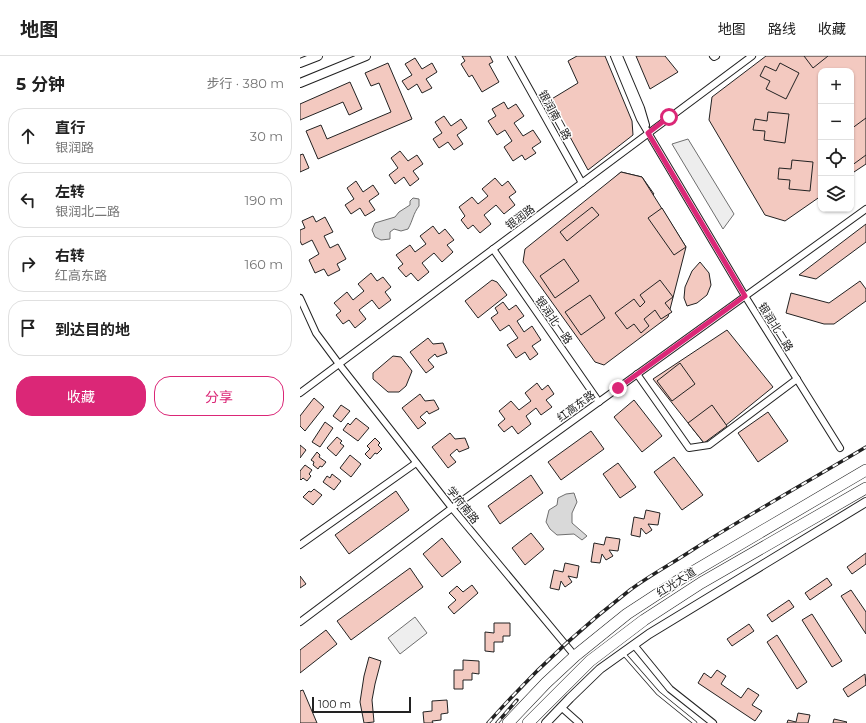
<!DOCTYPE html>
<html lang="zh">
<head>
<meta charset="utf-8">
<style>
	:root { --surface:#fff; --page:#f6f6f6; --text:#222; --muted:#767676; --line:#e0e0e0; --accent:#db2777 }
	body { margin:0; font-family:Montserrat,"Noto Sans SC",sans-serif; background:var(--page); color:var(--text) }
	.controls { position:absolute; right:12px; top:12px; display:grid; overflow:hidden; border-radius:8px; box-shadow:0 1px 3px #0004 }
	.controls button { width:36px; height:36px; display:grid; place-items:center; padding:0; border:0; border-bottom:1px solid var(--line); background:var(--surface); color:var(--text); font:20px sans-serif }
	.scale { position:absolute; left:12px; bottom:10px; width:99px; box-sizing:border-box; padding-left:4px; border:2px solid #222; border-top:0; font-size:11px; line-height:14px; white-space:nowrap; color:#222; -webkit-text-stroke:3px #fff; paint-order:stroke }
	.stop { position:absolute; width:12px; height:12px; margin:-9px; border:3px solid #db2777; border-radius:50%; background:#fff }
	.stop.end { background:#db2777; border-color:#fff; box-shadow:0 1px 4px #0008 }
	.list { margin:0; padding:0; list-style:none }
	h2 { display:flex; justify-content:space-between; align-items:center; height:52px; margin:0; padding:0 16px; font-size:17px }
	h2 small { font-size:13px; font-weight:400; color:var(--muted) }
	.list li { display:grid; grid-template-columns:26px 1fr auto; gap:12px; align-items:center; box-sizing:border-box; height:56px; margin:0 8px 8px; padding:0 8px; border:1px solid var(--line); border-radius:16px }
	.list b { display:block; font-size:15px; white-space:nowrap }
	.list p { margin:0; font-size:13px; white-space:nowrap; color:var(--muted) }
	.list em { font-size:13px; font-style:normal; color:var(--muted) }
	.actions { display:flex; gap:8px; padding:12px 16px }
	.actions a { flex:1; padding:9px 0; border:1px solid var(--accent); border-radius:16px; text-align:center; font-size:14px; color:var(--accent) }
	.actions .main { background:var(--accent); color:#fff }
	.icon { flex:none; width:22px; height:22px; fill:none; stroke:currentColor; stroke-width:2; stroke-linecap:round; stroke-linejoin:round }
	.map { position:relative; flex:none; width:566px; height:667px; overflow:hidden }
	header { display:flex; align-items:center; gap:24px; box-sizing:border-box; height:56px; padding:0 20px; background:var(--surface); border-bottom:1px solid var(--line) }
	header strong { font-size:19px }
	nav { display:flex; gap:22px; margin-inline-start:auto; font-size:14px }
	main { display:flex }
	aside { flex:1; background:var(--surface) }
	.map>svg:first-child { display:block }
	.green { fill:#eee; stroke:#6f6f6f }
	.parking { fill:#ededed; stroke:#6f6f6f }
	.water { fill:#d9d9d9; stroke:#6f6f6f }
	.building { fill:#f3c9c0; stroke:#222 }
	.lines { fill:none; stroke-linecap:round; stroke-linejoin:round }
	.lane-casing { stroke:#222; stroke-width:4.5 }
	.street-casing { stroke:#222; stroke-width:8 }
	.secondary-casing { stroke:#222; stroke-width:10 }
	.highway-casing { stroke:#222; stroke-width:12 }
	.lane { stroke:#fff; stroke-width:3 }
	.street { stroke:#fff; stroke-width:6 }
	.secondary { stroke:#fff; stroke-width:8 }
	.highway { stroke:#fff; stroke-width:11 }
	.rail-casing { stroke:#222; stroke-width:3.5 }
	.rail { stroke:#fff; stroke-width:2; stroke-dasharray:6; stroke-linecap:butt }
	.route { stroke:#db2777; stroke-width:5 }
	.labels { text-anchor:middle; dominant-baseline:central; stroke-width:3; stroke-linejoin:round; paint-order:stroke }
	.street-label { font-size:11px; fill:#222; stroke:#fff }
</style>
</head>
<body>
<header>
<strong>地图</strong>
<nav><a>地图</a><a>路线</a><a>收藏</a></nav>
</header>
<main>
<aside>
<h2>5 分钟<small>步行 · 380 m</small></h2>
<ul class="list">
<li><svg class="icon" aria-label="ahead" viewBox="0 0 24 24"><path d="M12 20V5M6 11l6-6 6 6"/></svg><div><b>直行</b><p>银润路</p></div><em>30 m</em></li>
<li><svg class="icon" aria-label="left" viewBox="0 0 24 24"><path d="M17 20v-9H6M10 6l-5 5 5 5"/></svg><div><b>左转</b><p>银润北二路</p></div><em>190 m</em></li>
<li><svg class="icon" aria-label="right" viewBox="0 0 24 24"><path d="M7 20v-9h11M14 6l5 5-5 5"/></svg><div><b>右转</b><p>红高东路</p></div><em>160 m</em></li>
<li><svg class="icon" aria-label="arrive" viewBox="0 0 24 24"><path d="M6 21V4h12l-3 4 3 4H6"/></svg><div><b>到达目的地</b></div></li>
</ul>
<div class="actions"><a class="main">收藏</a><a>分享</a></div>
</aside>
<div class="map">
<svg width="566" height="667" viewBox="0 0 566 667">
	<rect width="100%" height="100%" fill="#fff"/>
	<polygon class="green" points="115,561 127,577 100,598 88,582"/>
	<polygon class="parking" points="388,83 434,158 423,173 372,88"/>
	<g class="water">
		<path d="M113,142L119,143V150C113,158 113,164 108,173L101,175L94,173L90,176V183L81,184L75,181L72,174L75,167L95,161L99,156L110,149V145Z"/>
		<polygon points="274,437 277,446 272,457 272,467 287,480 282,484 274,478 257,479 250,473 246,466 249,454 257,449 258,442 266,438"/>
	</g>
	<g class="building">
		<polygon points="162,0 190,0 193,6 189,8 199,26 182,36 172,19 169,21 161,8 165,5"/>
		<polygon points="277,0 305,0 332,65 333,79 288,114 250,44 278,27 268,5"/>
		<polygon points="336,0 365,0 378,16 350,33"/>
		<polygon points="466,0 566,0 566,108 551,118 551,15 521,15 521,140 485,165 465,159 409,64 412,41"/>
		<polygon points="504,0 528,0 513,12"/>
		<polygon points="115,2 122,13 132,7 137,16 126,23 132,32 122,37 117,28 108,34 102,25 112,19 105,8"/>
		<polygon points="88,7 112,63 18,103 6,75 21,69 27,83 91,56 79,27 71,30 65,17"/>
		<polygon points="480,7 499,17 486,43 466,33 470,25 460,20 465,10 476,15"/>
		<polygon points="50,26 62,53 49,59 43,46 0,64 0,48"/>
		<polygon points="204,46 208,53 216,48 224,60 214,67 223,80 233,74 241,86 232,92 236,97 225,104 222,99 213,105 204,91 212,85 205,74 197,79 188,65 196,60 192,53"/>
		<polygon points="468,56 489,58 485,87 464,84 465,75 453,74 455,63 467,65"/>
		<polygon points="144,60 151,70 161,63 167,72 157,79 163,88 154,94 148,86 139,92 133,83 142,77 135,66"/>
		<polygon points="566,62 566,99 551,110 551,73"/>
		<polygon points="100,95 108,105 117,99 123,108 113,115 119,123 110,130 104,121 95,128 89,119 98,112 91,102"/>
		<polygon points="3,98 9,112 0,116 0,99"/>
		<polygon points="492,104 513,106 510,135 489,133 490,124 478,123 479,112 491,113"/>
		<polygon points="321,116 342,121 354,138 341,150 327,134 314,145 303,132"/>
		<polygon points="321,116 342,121 386,191 368,261 304,309 295,306 223,206 225,193"/>
		<polygon points="195,122 202,130 208,125 216,136 209,141 215,149 204,158 196,149 184,159 191,168 180,177 173,169 168,173 161,164 165,160 159,151 172,141 178,148 188,140 182,133"/>
		<polygon points="56,125 63,136 73,129 79,138 69,145 75,154 65,160 60,152 51,158 45,149 54,143 47,132"/>
		<polygon points="292,151 299,159 267,185 260,176"/>
		<polygon points="362,152 386,191 374,199 348,162"/>
		<polygon points="13,160 16,166 25,161 33,176 24,180 30,192 38,188 46,203 37,208 40,214 28,220 24,213 15,217 9,204 19,198 12,184 2,189 0,185 0,174 5,172 2,165"/>
		<polygon points="566,168 566,186 516,223 499,219"/>
		<polygon points="133,170 139,178 145,173 154,184 147,189 153,196 142,206 134,197 122,207 129,216 118,225 111,217 106,221 98,212 103,208 96,199 110,189 115,196 126,188 120,180"/>
		<polygon points="264,203 279,225 255,242 240,220"/>
		<polygon points="400,206 409,217 411,229 407,239 397,247 387,250 384,242 385,231 392,215"/>
		<polygon points="71,217 77,225 83,221 91,231 85,236 91,244 79,253 72,244 59,254 66,263 55,272 49,264 43,268 36,259 41,255 34,247 47,236 53,244 64,235 58,228"/>
		<polygon points="192,224 197,226 207,239 178,262 165,245"/>
		<polygon points="360,224 373,241 365,247 372,256 361,263 355,254 344,263 349,270 341,277 334,268 327,273 315,257 334,243 340,251 345,246 340,239"/>
		<polygon points="560,225 566,233 566,245 534,268 524,268 486,257 491,237 529,247"/>
		<polygon points="290,239 305,262 281,279 265,256"/>
		<polygon points="203,246 209,254 216,249 224,260 217,265 224,276 232,270 241,284 232,290 238,298 230,304 225,296 216,302 207,289 218,282 209,269 200,275 191,262 198,257 195,252"/>
		<polygon points="427,274 473,331 404,387 353,323"/>
		<polygon points="128,282 133,288 143,287 147,297 137,301 135,298 128,304 134,311 126,317 110,296"/>
		<polygon points="93,300 101,301 112,315 106,330 99,336 88,336 73,323 73,317"/>
		<polygon points="380,307 395,328 372,345 357,325"/>
		<polygon points="237,327 242,334 248,329 254,338 246,344 252,351 241,359 236,352 226,360 231,368 218,378 212,370 204,376 198,369 205,363 199,355 211,345 219,354 231,345 225,337"/>
		<polygon points="120,338 125,345 134,344 139,353 129,358 127,355 120,361 126,367 118,373 102,352"/>
		<polygon points="14,342 24,351 5,375 0,370 0,360"/>
		<polygon points="334,344 362,380 342,396 314,361"/>
		<polygon points="41,349 50,355 41,366 33,360"/>
		<polygon points="412,349 427,370 404,387 388,367"/>
		<polygon points="468,356 488,385 458,406 438,377"/>
		<polygon points="56,362 69,372 58,385 43,374 48,367 50,369"/>
		<polygon points="25,366 33,372 20,391 12,386"/>
		<polygon points="291,375 304,393 261,424 248,406"/>
		<polygon points="150,377 155,383 165,382 169,392 159,396 157,393 150,399 156,406 148,412 132,391"/>
		<polygon points="37,381 42,385 40,387 44,390 36,400 27,392"/>
		<polygon points="75,382 80,387 78,389 82,393 77,398 75,397 70,403 65,398 70,393 67,390"/>
		<polygon points="0,389 6,394 0,402"/>
		<polygon points="17,396 20,399 19,401 26,406 22,411 20,410 18,413 13,409 14,406 11,404"/>
		<polygon points="50,399 61,408 51,421 40,412"/>
		<polygon points="374,401 403,439 382,454 354,416"/>
		<polygon points="318,407 336,431 320,442 303,418"/>
		<polygon points="5,409 12,414 9,418 11,420 7,425 3,422 1,424 0,423 0,415"/>
		<polygon points="32,418 41,425 34,434 23,426 27,420 30,422"/>
		<polygon points="231,419 243,437 200,468 188,450"/>
		<polygon points="14,433 22,439 13,449 3,441 9,435 11,436"/>
		<polygon points="96,435 109,454 49,498 35,479"/>
		<polygon points="346,454 360,457 358,469 348,468 352,474 346,478 341,472 340,481 331,479 334,461 344,463"/>
		<polygon points="231,477 244,493 225,509 212,492"/>
		<polygon points="306,481 320,483 318,495 309,494 313,500 306,504 302,498 300,507 291,506 294,487 304,489"/>
		<polygon points="142,482 161,506 142,521 123,498"/>
		<polygon points="566,497 566,508 552,518 547,511"/>
		<polygon points="265,507 279,510 277,522 268,520 272,526 265,531 261,525 259,534 250,532 254,514 263,516"/>
		<polygon points="110,512 123,531 51,584 37,565"/>
		<polygon points="0,520 6,528 0,532"/>
		<polygon points="527,522 532,529 510,544 505,537"/>
		<polygon points="172,529 178,537 154,558 148,551 156,544 149,537 157,530 163,536"/>
		<polygon points="551,534 566,556 566,578 541,540"/>
		<polygon points="489,544 494,551 472,566 467,559"/>
		<polygon points="512,558 542,605 532,611 502,564"/>
		<polygon points="194,567 210,567 210,580 203,580 203,586 194,586 194,596 185,595 185,576 194,577"/>
		<polygon points="449,568 454,575 432,590 427,583"/>
		<polygon points="26,574 37,588 0,617 0,594"/>
		<polygon points="477,579 507,626 497,633 467,586"/>
		<polygon points="69,601 81,605 75,628 72,644 74,666 64,667 60,646 64,620"/>
		<polygon points="163,604 179,605 179,618 172,617 172,624 163,624 163,633 154,633 154,614 163,614"/>
		<polygon points="417,614 426,620 421,628 441,642 448,632 459,639 452,649 462,655 455,665 398,627 404,617 411,622"/>
		<polygon points="565,618 566,629 548,641 543,633"/>
		<polygon points="3,634 17,667 0,667 0,635"/>
		<polygon points="147,644 148,657 141,658 141,664 132,665 133,667 124,667 123,656 132,655 132,645"/>
		<polygon points="498,657 510,659 508,667 487,667 488,664 496,666"/>
		<polygon points="534,663 547,666 546,667 533,667"/>
	</g>
	<g class="lines">
		<defs>
			<polyline id="lane" points="323,597 358,637 395,667"/>
			<g id="street">
				<polyline points="211,0 282,127"/>
				<polyline points="314,0 340,63 445,240 540,392"/>
				<polyline points="319,0 341,52 346,69"/>
				<polyline points="413,0 414,1 416,0"/>
				<polyline points="193,193 299,346"/>
				<polyline points="0,242 16,277 39,308 152,452 275,600"/>
				<polyline points="337,318 389,392 409,389 497,323"/>
				<polyline points="0,337 452,0"/>
				<polyline points="0,489 116,407"/>
				<polyline points="0,566 152,452 566,153"/>
				<polyline points="334,589 370,633 413,667"/>
				<polyline points="261,651 279,667"/>
			</g>
			<g id="secondary">
				<polyline points="0,7 18,0"/>
				<polyline points="0,27 66,0"/>
				<polyline points="246,667 270,642 300,613 349,578 566,446"/>
			</g>
			<g id="highway">
				<polyline points="208,667 246,627 275,600 327,558 379,524 566,414"/>
				<polyline points="228,667 290,605 344,564 401,527 566,432"/>
			</g>
		</defs>
		<use href="#lane" class="lane-casing"/>
		<use href="#street" class="street-casing"/>
		<use href="#secondary" class="secondary-casing"/>
		<use href="#highway" class="highway-casing"/>
		<use href="#lane" class="lane"/>
		<use href="#street" class="street"/>
		<use href="#secondary" class="secondary"/>
		<use href="#highway" class="highway"/>
		<defs>
			<g id="rail">
				<path d="M188,667C231,618 278,574 330,534C350,519 373,507 394,493C450,458 509,425 566,391"/>
				<polyline points="197,667 217,644"/>
			</g>
		</defs>
		<use href="#rail" class="rail-casing"/>
		<use href="#rail" class="rail"/>
	</g>
	<g class="lines">
		<polyline class="route" points="318,332 445,240 348,77 369,61"/>
	</g>
	<g class="labels">
		<g class="street-label">
			<text transform="translate(255 59) rotate(61)">银润南二路</text>
			<text transform="translate(220 161) rotate(-37)">银润路</text>
			<text transform="translate(254 264) rotate(55)">银润北一路</text>
			<text transform="translate(476 271) rotate(58)">银润北二路</text>
			<text transform="translate(276 350) rotate(-36)">红高东路</text>
			<text transform="translate(163 449) rotate(51)">学府南路</text>
			<text transform="translate(376 526) rotate(-32)">红光大道</text>
		</g>
	</g>
</svg>
<div class="controls">
<button>+</button>
<button>−</button>
<button><svg class="icon" aria-label="locate" viewBox="0 0 24 24"><circle cx="12" cy="12" r="6"/><path d="M12 2v4M12 18v4M2 12h4M18 12h4"/></svg></button>
<button><svg class="icon" aria-label="layers" viewBox="0 0 24 24"><path d="M12 4l9 5-9 5-9-5zM3 14l9 5 9-5"/></svg></button>
</div>
<div class="scale">100 m</div>
<div class="stop" style="left:369px;top:61px"></div>
<div class="stop end" style="left:318px;top:332px"></div>
</div>
</main>
</body>
</html>
